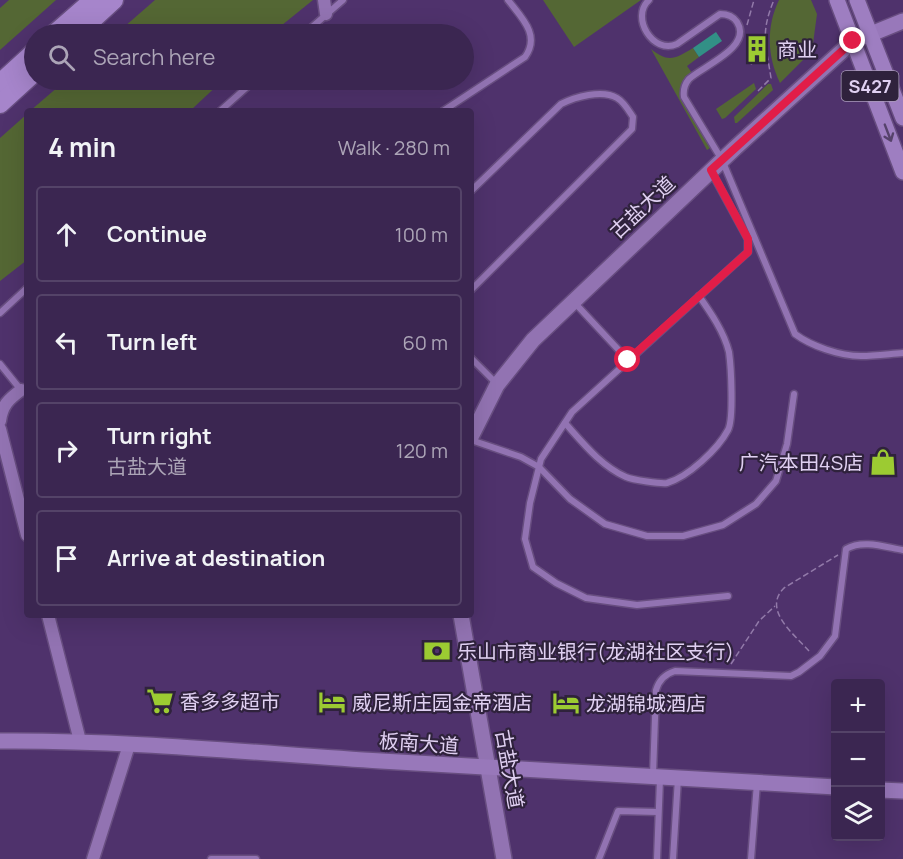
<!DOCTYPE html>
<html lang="en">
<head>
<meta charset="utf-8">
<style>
	:root { --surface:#3b2651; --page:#422e58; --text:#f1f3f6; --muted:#aca5b7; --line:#544368 }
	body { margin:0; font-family:Manrope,"Noto Sans SC",sans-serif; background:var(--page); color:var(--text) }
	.controls { position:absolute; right:18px; bottom:18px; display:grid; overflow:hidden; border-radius:6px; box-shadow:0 6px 24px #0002 }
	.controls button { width:54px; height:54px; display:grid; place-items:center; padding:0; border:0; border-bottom:2px solid var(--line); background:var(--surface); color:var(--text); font:30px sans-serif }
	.stop { position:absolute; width:18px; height:18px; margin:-14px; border:4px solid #e11d48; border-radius:50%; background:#fff }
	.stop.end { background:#e11d48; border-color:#fff; box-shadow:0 2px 6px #0008 }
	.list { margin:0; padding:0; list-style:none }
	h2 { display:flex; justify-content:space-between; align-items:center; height:78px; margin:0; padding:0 24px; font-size:26px }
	h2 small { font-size:20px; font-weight:400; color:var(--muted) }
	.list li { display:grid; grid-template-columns:39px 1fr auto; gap:18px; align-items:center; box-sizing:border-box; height:96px; margin:0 12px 12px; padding:0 12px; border:2px solid var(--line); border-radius:6px }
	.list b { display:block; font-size:22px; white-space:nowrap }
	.list p { margin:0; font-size:20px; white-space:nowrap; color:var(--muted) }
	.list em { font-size:20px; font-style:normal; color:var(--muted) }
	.icon { flex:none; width:33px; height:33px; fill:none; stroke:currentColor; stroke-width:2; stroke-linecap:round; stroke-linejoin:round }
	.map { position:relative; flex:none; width:903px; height:859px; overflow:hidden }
	.search { position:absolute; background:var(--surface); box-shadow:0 6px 24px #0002; left:24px; top:24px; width:450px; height:66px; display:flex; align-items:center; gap:15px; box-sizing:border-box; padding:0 21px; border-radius:33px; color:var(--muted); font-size:22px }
	.panel { position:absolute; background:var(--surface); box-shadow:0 6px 24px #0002; left:24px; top:108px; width:450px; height:510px; border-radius:6px }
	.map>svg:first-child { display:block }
	.green { fill:#546734 }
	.water { fill:#329086 }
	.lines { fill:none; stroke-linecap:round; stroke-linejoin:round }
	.service-casing { stroke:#684e80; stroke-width:9 }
	.minor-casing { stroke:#684e80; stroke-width:15 }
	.tertiary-casing { stroke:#684e80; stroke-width:18 }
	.secondary-casing { stroke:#684e80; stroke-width:18 }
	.primary-casing { stroke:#684e80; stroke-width:18 }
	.motorway-casing { stroke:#684e80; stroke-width:21 }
	.path { stroke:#927aa9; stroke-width:1.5; stroke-dasharray:6 3; stroke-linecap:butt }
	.service { stroke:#9273b2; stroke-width:6 }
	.minor { stroke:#9273b2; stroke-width:12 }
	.tertiary { stroke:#9273b2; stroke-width:15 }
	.secondary { stroke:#9878ba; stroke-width:15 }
	.primary { stroke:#9e7ec1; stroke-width:15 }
	.motorway { stroke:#a685cb; stroke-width:18 }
	.oneway { stroke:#56426b }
	.route { stroke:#e11d48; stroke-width:8 }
	.labels { text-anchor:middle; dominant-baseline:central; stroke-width:4.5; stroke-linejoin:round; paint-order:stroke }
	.shield { fill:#2f223c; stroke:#ab9cbb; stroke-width:1.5 }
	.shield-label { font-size:18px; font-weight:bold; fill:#e0d0f2 }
	.poi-label { font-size:20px; fill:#e0d0f2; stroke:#2f223c; text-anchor:start }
	.street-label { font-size:20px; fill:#e0d0f2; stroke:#2f223c }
</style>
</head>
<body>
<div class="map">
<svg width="903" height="859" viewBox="0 0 903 859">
	<rect width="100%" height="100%" fill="#4f326c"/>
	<g class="green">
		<polygon points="9,0 56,0 0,50 0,8"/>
		<polygon points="155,0 313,0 271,34 116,34"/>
		<polygon points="543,0 641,0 574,47"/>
		<path d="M779,0H811L817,14L812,51L780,83C767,56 766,27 779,0Z"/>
		<path d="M693,48L699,57L687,66L692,73L682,84L681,98L710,148L707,150L651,49C668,63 675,59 693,48Z"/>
		<polygon points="66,80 223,80 190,111 30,111"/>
		<polygon points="754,83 756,89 725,118 722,119 716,109"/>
		<polygon points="768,84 771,84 773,90 737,123 735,123 734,117"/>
		<polygon points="27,114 27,260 0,281 0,138"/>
	</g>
	<polygon class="water" points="716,32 722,41 699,57 693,48"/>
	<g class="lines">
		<defs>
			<g id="service">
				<path d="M649,0C630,17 653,55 677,44L720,14C727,14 733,16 737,22C753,47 703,66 689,79C684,85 683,90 684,97L722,160L795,334C811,346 840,356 861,356C875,356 889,354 903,353"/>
				<polyline points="304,34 343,0"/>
				<polyline points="220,111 255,80"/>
				<path d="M443,111L525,57C541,35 521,17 508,0"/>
				<polyline points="711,171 748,239 748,252 572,412 541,459 530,503 525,539 533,567 556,583 586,598 637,605 728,596"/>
				<path d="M471,191L561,104C575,97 602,89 617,98C624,102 629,111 633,117L632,129L471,290"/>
				<polyline points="573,301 628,360"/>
				<polyline points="0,313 27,288"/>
				<polyline points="471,358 496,383"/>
				<polyline points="0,364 21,390 27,386"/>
				<path d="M565,423C583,443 601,466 626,477C633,480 661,484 667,483C688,477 718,449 728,430C734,419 731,366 729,352C724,332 711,313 699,296"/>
				<polyline points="471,440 521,457 539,467 570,499 605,524 647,536 683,536 723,525 756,504 776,481 787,444 794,394"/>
				<path d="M653,775L656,690C659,680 665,674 675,671L791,676L799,672L820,656L835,636L846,549C863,539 885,547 903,550"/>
				<polyline points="211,859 256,859"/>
				<polyline points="599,859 618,811 658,812"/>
				<polyline points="657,859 660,779"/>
				<polyline points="673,859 678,778"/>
				<polyline points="751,859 757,783"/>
			</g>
			<g id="minor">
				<polyline points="324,0 326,14"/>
				<path d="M0,421C2,405 9,399 21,390"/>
				<polyline points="0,429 27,535"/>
				<polyline points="48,615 80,741"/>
				<polyline points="93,859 129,745"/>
			</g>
			<g id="tertiary">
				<polyline points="471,437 497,385 533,340 735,148 853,41 871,34"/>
				<polyline points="461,615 504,859"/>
			</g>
			<g id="secondary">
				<polyline points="871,34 903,21"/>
				<path d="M0,741C127,740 255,753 381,761C533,771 684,777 836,787"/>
				<polyline points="880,790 903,791"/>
			</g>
			<g id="primary">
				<polyline points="837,0 903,172"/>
				<polyline points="857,0 903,118"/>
			</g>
			<g id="motorway">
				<polyline points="54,34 93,0"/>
				<polyline points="77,34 114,0"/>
				<polyline points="0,83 34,52"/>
				<polyline points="0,104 34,73"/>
			</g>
		</defs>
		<use href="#service" class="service-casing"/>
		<use href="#minor" class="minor-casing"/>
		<use href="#tertiary" class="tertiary-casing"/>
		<use href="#secondary" class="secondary-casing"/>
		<use href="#primary" class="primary-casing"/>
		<use href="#motorway" class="motorway-casing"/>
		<g class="path">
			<polyline points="747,25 754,0"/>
			<polyline points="747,41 752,67"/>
			<path d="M758,91L771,78C766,45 760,33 774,0"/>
			<path d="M809,651C794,634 762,610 784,588L838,555"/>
			<polyline points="731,664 759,621 775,606"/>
		</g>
		<use href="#service" class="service"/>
		<use href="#minor" class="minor"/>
		<use href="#tertiary" class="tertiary"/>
		<use href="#secondary" class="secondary"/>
		<use href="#primary" class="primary"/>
		<use href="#motorway" class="motorway"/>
	</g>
	<defs><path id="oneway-shaft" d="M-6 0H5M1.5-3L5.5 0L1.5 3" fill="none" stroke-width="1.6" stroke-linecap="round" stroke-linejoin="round" transform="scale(1.5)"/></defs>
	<use class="oneway" href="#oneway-shaft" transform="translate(888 133) rotate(69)"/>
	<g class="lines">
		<polyline class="route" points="628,360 748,252 748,239 711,170 853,41"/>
	</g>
	<defs>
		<symbol id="building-bare" viewBox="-9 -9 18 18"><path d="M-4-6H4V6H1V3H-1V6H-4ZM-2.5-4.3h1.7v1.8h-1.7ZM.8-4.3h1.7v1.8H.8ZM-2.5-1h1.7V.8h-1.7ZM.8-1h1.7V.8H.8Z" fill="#9ccb32" stroke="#2f223c" stroke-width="2.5" paint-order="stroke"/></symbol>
		<symbol id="shop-bare" viewBox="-9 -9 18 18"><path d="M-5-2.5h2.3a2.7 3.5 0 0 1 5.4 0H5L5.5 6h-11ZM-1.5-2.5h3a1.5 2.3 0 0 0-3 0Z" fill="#9ccb32" stroke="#2f223c" stroke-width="2.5" paint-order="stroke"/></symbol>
		<symbol id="bank-bare" viewBox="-9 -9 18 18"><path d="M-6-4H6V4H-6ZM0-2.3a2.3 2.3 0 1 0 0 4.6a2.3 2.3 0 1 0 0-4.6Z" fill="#9ccb32" stroke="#2f223c" stroke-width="2.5" paint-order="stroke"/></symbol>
		<symbol id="supermarket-bare" viewBox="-9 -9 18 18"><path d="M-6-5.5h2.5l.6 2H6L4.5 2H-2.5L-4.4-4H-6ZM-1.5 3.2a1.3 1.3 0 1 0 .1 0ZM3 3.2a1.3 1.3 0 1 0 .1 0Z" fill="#9ccb32" stroke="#2f223c" stroke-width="2.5" paint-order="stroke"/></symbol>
		<symbol id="hotel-bare" viewBox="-9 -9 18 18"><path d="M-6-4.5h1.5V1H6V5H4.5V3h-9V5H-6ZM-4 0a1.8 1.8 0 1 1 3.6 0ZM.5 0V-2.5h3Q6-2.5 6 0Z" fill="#9ccb32" stroke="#2f223c" stroke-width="2.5" paint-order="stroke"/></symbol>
	</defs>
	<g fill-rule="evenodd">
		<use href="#building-bare" x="738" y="30" width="38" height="38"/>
		<use href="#shop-bare" x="864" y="443" width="38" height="38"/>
		<use href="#bank-bare" x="418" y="632" width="38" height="38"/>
		<use href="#supermarket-bare" x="141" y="682" width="38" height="38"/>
		<use href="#hotel-bare" x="313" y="683" width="38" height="38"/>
		<use href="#hotel-bare" x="547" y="684" width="38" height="38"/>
	</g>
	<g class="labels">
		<rect class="shield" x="841.5" y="71" width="57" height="30" rx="4.5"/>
		<g class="shield-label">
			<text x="870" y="86">S427</text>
		</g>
		<g class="poi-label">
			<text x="777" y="49">商业</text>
			<text x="863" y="462" text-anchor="end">广汽本田4S店</text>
			<text x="457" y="651">乐山市商业银行(龙湖社区支行)</text>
			<text x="180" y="701">香多多超市</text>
			<text x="352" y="702">威尼斯庄园金帝酒店</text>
			<text x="586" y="703">龙湖锦城酒店</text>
		</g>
		<g class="street-label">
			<text transform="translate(642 207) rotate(-43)">古盐大道</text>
			<text transform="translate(419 743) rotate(4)">板南大道</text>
			<text transform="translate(510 769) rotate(80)">古盐大道</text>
		</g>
	</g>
</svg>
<div class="controls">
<button>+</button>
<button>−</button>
<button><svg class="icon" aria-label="layers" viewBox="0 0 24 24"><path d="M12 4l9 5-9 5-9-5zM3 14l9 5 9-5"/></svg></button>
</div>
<div class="stop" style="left:628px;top:360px"></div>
<div class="stop end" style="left:853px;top:41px"></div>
<div class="search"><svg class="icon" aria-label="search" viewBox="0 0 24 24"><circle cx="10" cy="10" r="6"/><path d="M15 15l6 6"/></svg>Search here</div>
<section class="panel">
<h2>4 min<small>Walk · 280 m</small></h2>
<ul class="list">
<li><svg class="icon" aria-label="ahead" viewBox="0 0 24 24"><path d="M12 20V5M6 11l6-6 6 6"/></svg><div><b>Continue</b></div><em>100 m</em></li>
<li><svg class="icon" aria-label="left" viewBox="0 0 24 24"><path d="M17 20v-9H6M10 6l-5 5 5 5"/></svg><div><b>Turn left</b></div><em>60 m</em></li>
<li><svg class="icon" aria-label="right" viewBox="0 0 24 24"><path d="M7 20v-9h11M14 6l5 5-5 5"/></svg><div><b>Turn right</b><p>古盐大道</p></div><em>120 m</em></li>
<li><svg class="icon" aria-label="arrive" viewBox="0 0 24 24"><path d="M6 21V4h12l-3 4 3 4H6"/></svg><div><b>Arrive at destination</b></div></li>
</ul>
</section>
</div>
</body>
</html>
